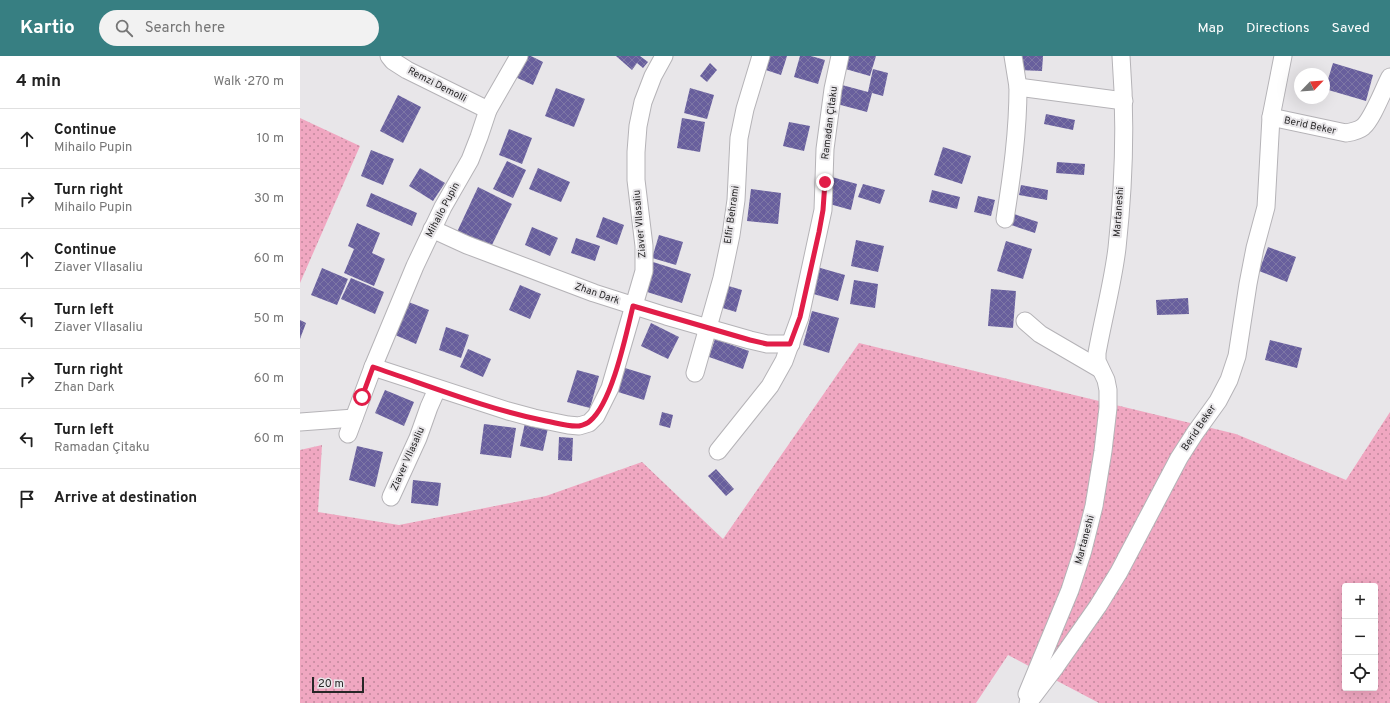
<!DOCTYPE html>
<html lang="en">
<head>
<meta charset="utf-8">
<style>
	:root { --surface:#fff; --page:#f2f2f2; --text:#222; --muted:#767676; --line:#e0e0e0; --accent:#377f82 }
	body { margin:0; font-family:Overpass,sans-serif; background:var(--page); color:var(--text) }
	.controls { position:absolute; right:12px; bottom:12px; display:grid; overflow:hidden; border-radius:4px; box-shadow:0 4px 16px #0002 }
	.controls button { width:36px; height:36px; display:grid; place-items:center; padding:0; border:0; border-bottom:1px solid var(--line); background:var(--surface); color:var(--text); font:20px sans-serif }
	.compass { position:absolute; left:994px; top:12px; width:36px; height:36px; border-radius:50%; background:var(--surface); box-shadow:0 4px 16px #0002; rotate:65deg }
	.scale { position:absolute; left:12px; bottom:10px; width:52px; box-sizing:border-box; padding-left:4px; border:2px solid #272627; border-top:0; font-size:11px; line-height:14px; white-space:nowrap; color:#272627; -webkit-text-stroke:3px #e8e6e9; paint-order:stroke }
	.stop { position:absolute; width:12px; height:12px; margin:-9px; border:3px solid #e11d48; border-radius:50%; background:#fff }
	.stop.end { background:#e11d48; border-color:#fff; box-shadow:0 1px 4px #0008 }
	.list { margin:0; padding:0; list-style:none }
	h2 { display:flex; justify-content:space-between; align-items:center; height:52px; margin:0; padding:0 16px; font-size:17px }
	h2 small { font-size:13px; font-weight:400; color:var(--muted) }
	.list li { display:grid; grid-template-columns:26px 1fr auto; gap:12px; align-items:center; box-sizing:border-box; height:60px; padding:0 16px; border-top:1px solid var(--line) }
	.list b { display:block; font-size:15px; white-space:nowrap }
	.list p { margin:0; font-size:13px; white-space:nowrap; color:var(--muted) }
	.list em { font-size:13px; font-style:normal; color:var(--muted) }
	.icon { flex:none; width:22px; height:22px; fill:none; stroke:currentColor; stroke-width:2; stroke-linecap:round; stroke-linejoin:round }
	.map { position:relative; flex:none; width:1090px; height:647px; overflow:hidden }
	header { display:flex; align-items:center; gap:24px; box-sizing:border-box; height:56px; padding:0 20px; background:var(--accent); color:#fff }
	header strong { font-size:19px }
	nav { display:flex; gap:22px; margin-inline-start:auto; font-size:14px }
	.search { width:280px; height:36px; background:var(--page); display:flex; align-items:center; gap:10px; box-sizing:border-box; padding:0 14px; border-radius:22px; color:var(--muted); font-size:15px }
	main { display:flex }
	aside { flex:1; background:var(--surface) }
	.map>svg:first-child { display:block }
	.grass { fill:url(#grass-dots); fill-rule:evenodd }
	.building { fill:url(#building-cross-hatch) }
	.lines { fill:none; stroke-linecap:round; stroke-linejoin:round }
	.minor-casing { stroke:#b5b3b7; stroke-width:19 }
	.minor { stroke:#fff; stroke-width:17 }
	.route { stroke:#e11d48; stroke-width:5 }
	.labels { text-anchor:middle; dominant-baseline:central; stroke-width:4; stroke-linejoin:round; paint-order:stroke }
	.street-label { font-size:10px; fill:#272627; stroke:#e8e6e9 }
</style>
</head>
<body>
<header>
<strong>Kartio</strong>
<div class="search"><svg class="icon" aria-label="search" viewBox="0 0 24 24"><circle cx="10" cy="10" r="6"/><path d="M15 15l6 6"/></svg>Search here</div>
<nav><a>Map</a><a>Directions</a><a>Saved</a></nav>
</header>
<main>
<aside>
<h2>4 min<small>Walk · 270 m</small></h2>
<ul class="list">
<li><svg class="icon" aria-label="ahead" viewBox="0 0 24 24"><path d="M12 20V5M6 11l6-6 6 6"/></svg><div><b>Continue</b><p>Mihailo Pupin</p></div><em>10 m</em></li>
<li><svg class="icon" aria-label="right" viewBox="0 0 24 24"><path d="M7 20v-9h11M14 6l5 5-5 5"/></svg><div><b>Turn right</b><p>Mihailo Pupin</p></div><em>30 m</em></li>
<li><svg class="icon" aria-label="ahead" viewBox="0 0 24 24"><path d="M12 20V5M6 11l6-6 6 6"/></svg><div><b>Continue</b><p>Ziaver Vllasaliu</p></div><em>60 m</em></li>
<li><svg class="icon" aria-label="left" viewBox="0 0 24 24"><path d="M17 20v-9H6M10 6l-5 5 5 5"/></svg><div><b>Turn left</b><p>Ziaver Vllasaliu</p></div><em>50 m</em></li>
<li><svg class="icon" aria-label="right" viewBox="0 0 24 24"><path d="M7 20v-9h11M14 6l5 5-5 5"/></svg><div><b>Turn right</b><p>Zhan Dark</p></div><em>60 m</em></li>
<li><svg class="icon" aria-label="left" viewBox="0 0 24 24"><path d="M17 20v-9H6M10 6l-5 5 5 5"/></svg><div><b>Turn left</b><p>Ramadan Çitaku</p></div><em>60 m</em></li>
<li><svg class="icon" aria-label="arrive" viewBox="0 0 24 24"><path d="M6 21V4h12l-3 4 3 4H6"/></svg><div><b>Arrive at destination</b></div></li>
</ul>
</aside>
<div class="map">
<svg width="1090" height="647" viewBox="0 0 1090 647">
	<defs>
		<pattern id="grass-dots" width="8" height="8" patternUnits="userSpaceOnUse"><rect width="8" height="8" fill="#f0a7c1"/><path d="M2 2h.1M6 6h.1" fill="none" stroke="#c2889d" stroke-width="1.8" stroke-linecap="round"/></pattern>
		<pattern id="building-cross-hatch" width="8" height="8" patternUnits="userSpaceOnUse"><rect width="8" height="8" fill="#685f9d"/><path d="M0 0l8 8M0 8l8-8" fill="none" stroke="#7e77a5"/></pattern>
	</defs>
	<rect width="100%" height="100%" fill="#e8e6e9"/>
	<g class="grass">
		<polygon points="0,62 60,90 0,227"/>
		<path d="M559,287L936,378L1046,424L1090,356V647H799L708,599L676,647H0V394L22,389L18,456L99,469L246,440L342,406L423,483ZM1045,530H1075V632H1045Z"/>
	</g>
	<g class="building">
		<polygon points="221,0 231,0 243,6 233,29 213,20"/>
		<polygon points="316,0 340,0 348,6 343,12 337,7 332,14"/>
		<polygon points="464,0 487,0 481,19 460,12"/>
		<polygon points="500,0 511,0 525,4 518,28 494,21"/>
		<polygon points="546,0 576,0 570,20 542,12"/>
		<polygon points="718,0 743,0 742,15 718,14"/>
		<polygon points="410,7 417,14 407,26 400,20"/>
		<polygon points="1033,7 1073,19 1066,45 1025,33"/>
		<polygon points="573,13 588,17 583,40 572,37 567,56 537,48 542,29 568,36"/>
		<polygon points="256,32 285,43 274,71 245,60"/>
		<polygon points="390,32 414,39 407,63 384,57"/>
		<polygon points="98,39 121,51 103,87 80,75"/>
		<polygon points="746,58 775,64 773,74 744,68"/>
		<polygon points="382,62 405,66 400,96 377,92"/>
		<polygon points="489,66 510,70 504,95 483,90"/>
		<polygon points="209,73 232,82 222,108 199,99"/>
		<polygon points="643,91 671,100 662,128 634,119"/>
		<polygon points="71,94 94,103 83,129 61,120"/>
		<polygon points="207,105 226,114 213,142 193,133"/>
		<polygon points="757,106 785,108 784,119 756,117"/>
		<polygon points="120,112 145,127 133,145 109,130"/>
		<polygon points="238,112 270,126 261,146 229,133"/>
		<polygon points="532,121 557,128 551,154 526,147"/>
		<polygon points="563,128 585,134 580,148 558,141"/>
		<polygon points="721,129 748,134 747,144 719,139"/>
		<polygon points="178,131 212,148 190,193 157,176"/>
		<polygon points="451,133 481,137 478,168 447,165"/>
		<polygon points="632,134 660,141 657,153 629,146"/>
		<polygon points="71,137 117,157 112,170 66,150"/>
		<polygon points="678,140 695,144 691,160 674,156"/>
		<polygon points="714,158 738,166 735,177 711,169"/>
		<polygon points="303,161 324,169 317,189 296,181"/>
		<polygon points="57,167 80,177 72,197 85,203 74,230 44,217 54,193 48,190"/>
		<polygon points="232,171 258,182 250,200 225,189"/>
		<polygon points="359,179 383,186 376,209 352,202"/>
		<polygon points="276,182 300,190 295,205 271,197"/>
		<polygon points="556,184 584,190 578,216 551,210"/>
		<polygon points="706,185 732,193 723,223 697,215"/>
		<polygon points="968,191 996,201 987,226 959,215"/>
		<polygon points="353,206 391,218 382,247 344,235"/>
		<polygon points="517,211 545,219 538,245 510,237"/>
		<polygon points="22,212 48,223 37,249 11,239"/>
		<polygon points="51,222 84,236 75,258 41,243"/>
		<polygon points="554,224 578,228 575,252 550,248"/>
		<polygon points="422,228 442,234 436,256 416,250"/>
		<polygon points="220,229 241,238 230,263 209,254"/>
		<polygon points="691,233 716,235 713,272 688,270"/>
		<polygon points="888,242 889,258 857,259 856,244"/>
		<polygon points="106,245 129,254 116,288 93,278"/>
		<polygon points="512,255 539,262 529,297 503,289"/>
		<polygon points="0,264 6,267 0,283"/>
		<polygon points="351,267 379,281 368,303 341,290"/>
		<polygon points="146,271 169,279 161,302 139,294"/>
		<polygon points="415,283 449,295 443,313 409,301"/>
		<polygon points="970,284 1002,292 997,312 965,304"/>
		<polygon points="168,293 191,303 183,321 160,311"/>
		<polygon points="325,312 351,320 344,344 318,336"/>
		<polygon points="277,314 299,320 290,352 267,346"/>
		<polygon points="85,334 114,346 104,370 75,357"/>
		<polygon points="362,356 373,359 370,372 359,369"/>
		<polygon points="225,367 248,372 243,395 220,390"/>
		<polygon points="184,368 216,372 211,402 180,398"/>
		<polygon points="259,381 273,382 272,405 258,404"/>
		<polygon points="57,390 83,396 75,431 49,424"/>
		<polygon points="416,413 434,433 426,440 408,420"/>
		<polygon points="113,424 141,427 138,450 111,447"/>
	</g>
	<g class="lines">
		<defs>
			<g id="minor">
				<polyline points="89,0 93,5 107,14 188,54"/>
				<polyline points="713,0 718,31"/>
				<path d="M971,61L1046,77C1052,76 1058,75 1063,71C1073,62 1083,34 1090,21"/>
				<path d="M705,163C712,119 718,76 718,31L824,45"/>
				<polyline points="132,173 167,189 294,237 366,260 450,284 467,288 491,288"/>
				<polyline points="725,265 740,278 800,313"/>
				<polyline points="73,311 208,355 234,362 268,369 279,370 289,367 296,360 310,332 344,215 344,190 336,124 336,96 338,70 343,46 353,20 364,0"/>
				<polyline points="395,317 422,222 431,179 436,144 439,82 445,53 461,0"/>
				<polyline points="0,366 54,362"/>
				<polyline points="48,378 73,311 115,210 143,151 170,104 179,81 188,54 219,0"/>
				<polyline points="418,395 470,330 484,305 500,261 523,154 525,93 533,33 540,0"/>
				<polyline points="91,441 118,382 129,351 137,333"/>
				<path d="M727,638L770,534L783,494L794,450L803,395L808,352V334L806,324L797,305V297C803,263 813,226 817,192C824,128 826,64 821,0"/>
				<polyline points="728,647 756,610 798,550 819,516 879,402 895,377 918,345 929,324 937,300 948,228 955,192 966,151 971,61 983,0"/>
			</g>
		</defs>
		<use href="#minor" class="minor-casing"/>
		<use href="#minor" class="minor"/>
	</g>
	<g class="lines">
		<path class="route" d="M62,341L73,311C130,330 187,353 246,365C257,367 268,371 279,370C283,369 287,368 290,365C312,347 326,279 333,250L450,284L467,288H490L500,261L519,176L523,154L525,126"/>
	</g>
	<g class="labels">
		<g class="street-label">
			<text transform="translate(137 29) rotate(27)">Remzi Demolli</text>
			<text transform="translate(530 67) rotate(-83)">Ramadan Çitaku</text>
			<text transform="translate(1010 70) rotate(12)">Berid Beker</text>
			<text transform="translate(143 154) rotate(-62)">Mihailo Pupin</text>
			<text transform="translate(819 156) rotate(-86)">Martaneshi</text>
			<text transform="translate(432 159) rotate(-82)">Elfir Behrami</text>
			<text transform="translate(340 168) rotate(-95)">Ziaver Vllasaliu</text>
			<text transform="translate(297 238) rotate(19)">Zhan Dark</text>
			<text transform="translate(899 372) rotate(-56)">Berid Beker</text>
			<text transform="translate(108 403) rotate(-66)">Ziaver Vllasaliu</text>
			<text transform="translate(785 484) rotate(-75)">Martaneshi</text>
		</g>
	</g>
</svg>
<div class="controls">
<button>+</button>
<button>−</button>
<button><svg class="icon" aria-label="locate" viewBox="0 0 24 24"><circle cx="12" cy="12" r="6"/><path d="M12 2v4M12 18v4M2 12h4M18 12h4"/></svg></button>
</div>
<svg class="compass" viewBox="-18 -18 36 36"><path d="M0-13l5 13h-10z" fill="#e53935"/><path d="M0 13l5-13h-10z" fill="#767676"/></svg>
<div class="scale">20 m</div>
<div class="stop" style="left:62px;top:341px"></div>
<div class="stop end" style="left:525px;top:126px"></div>
</div>
</main>
</body>
</html>
